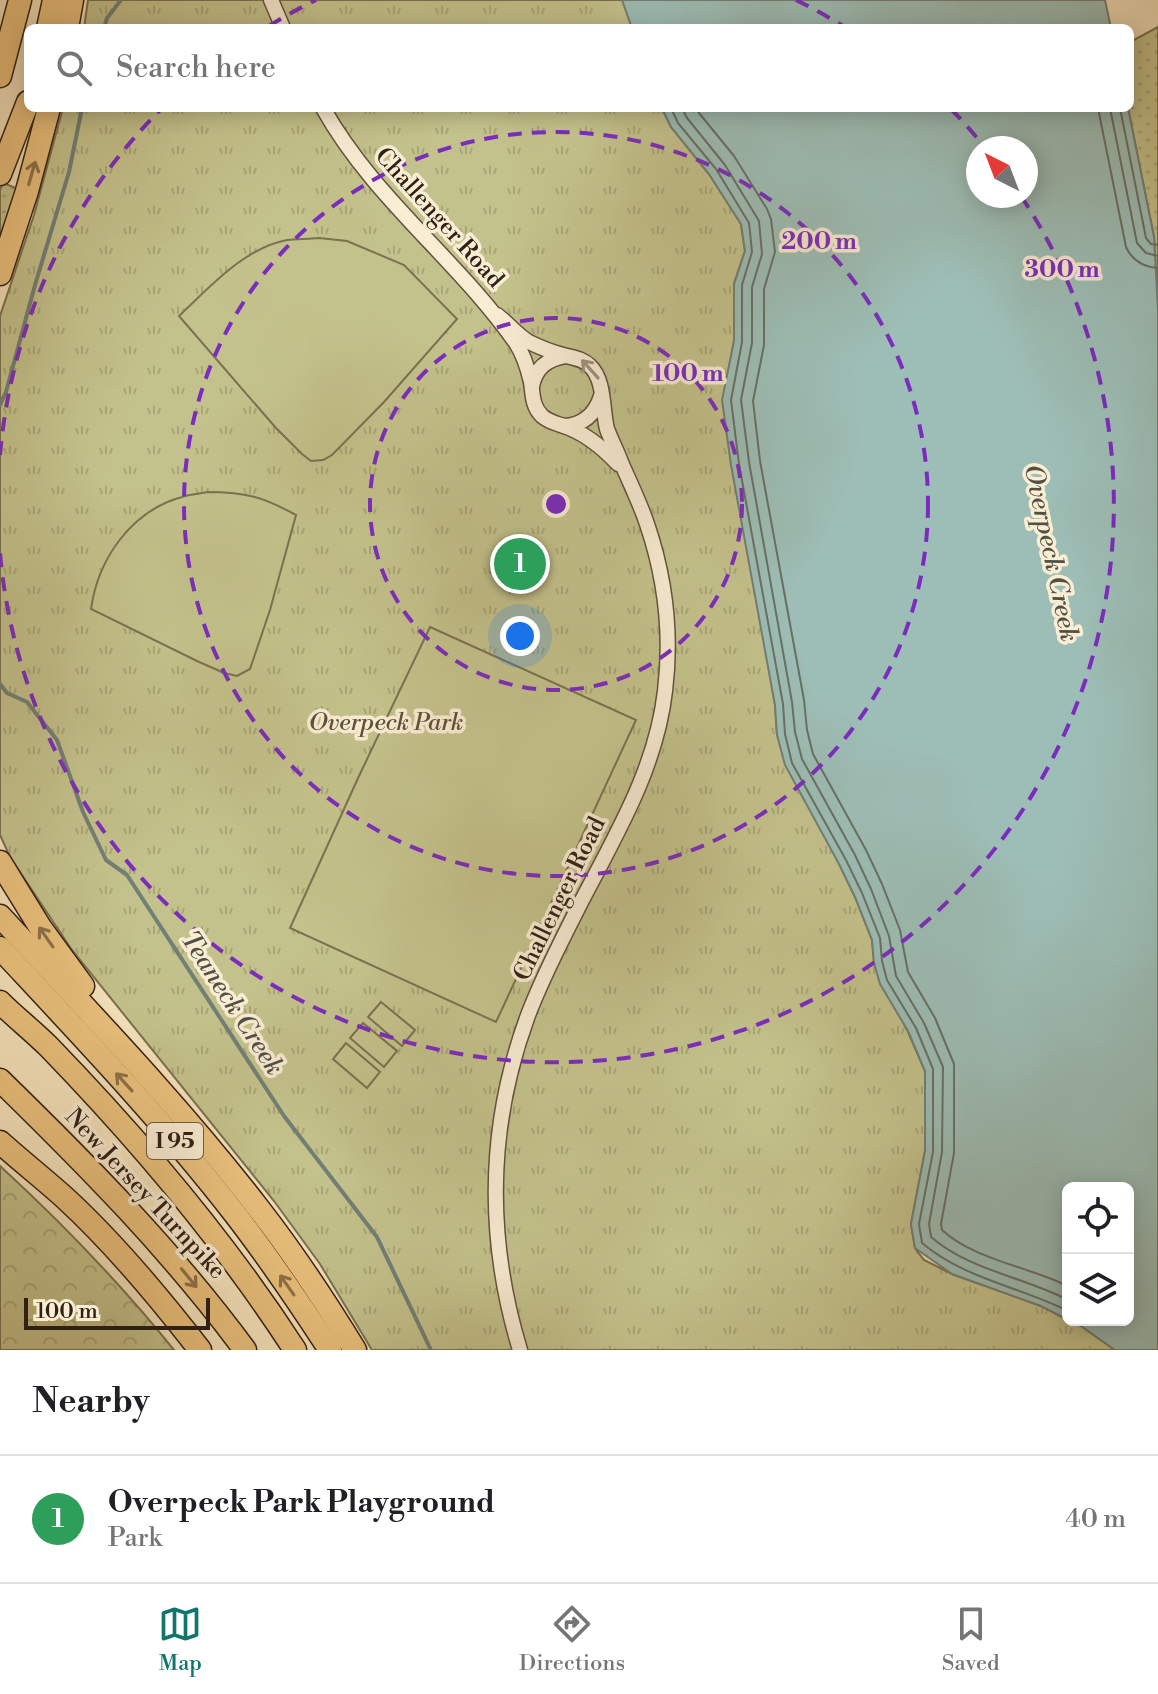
<!DOCTYPE html>
<html lang="en">
<head>
<meta charset="utf-8">
<style>
	:root { --surface:#fff; --page:#f2f2f2; --text:#202124; --muted:#757577; --line:#e0e0e0; --accent:#0f766e }
	body { margin:0; font-family:"Libre Bodoni",serif; background:var(--page); color:var(--text) }
	.controls { position:absolute; right:24px; bottom:24px; display:grid; overflow:hidden; border-radius:12px; box-shadow:0 4px 20px #0003 }
	.controls button { width:72px; height:72px; display:grid; place-items:center; padding:0; border:0; border-bottom:2px solid var(--line); background:var(--surface); color:var(--text); font:40px sans-serif }
	.compass { position:absolute; left:966px; top:136px; width:72px; height:72px; border-radius:50%; background:var(--surface); box-shadow:0 4px 20px #0003; rotate:318deg }
	.scale { position:absolute; left:24px; bottom:20px; width:186px; box-sizing:border-box; padding-left:8px; border:4px solid #312115; border-top:0; font-size:22px; line-height:28px; white-space:nowrap; color:#312115; -webkit-text-stroke:6px #f9edd4; paint-order:stroke }
	.you { position:absolute; left:520px; top:636px; width:28px; height:28px; margin:-20px; border:6px solid #fff; border-radius:50%; background:#1a73e8; box-shadow:0 0 0 12px #1a73e833 }
	.badge { display:grid; place-items:center; width:52px; height:52px; border-radius:50%; background:var(--accent); color:#fff; font-size:26px; font-weight:700 }
	.pin { position:absolute; translate:-50% -50%; border:4px solid #fff; box-shadow:0 2px 8px #0006 }
	.list { margin:0; padding:0; list-style:none }
	h2 { display:flex; justify-content:space-between; align-items:center; height:104px; margin:0; padding:0 32px; font-size:34px }
	h2 small { font-size:26px; font-weight:400; color:var(--muted) }
	.list li { display:grid; grid-template-columns:52px 1fr auto; gap:24px; align-items:center; box-sizing:border-box; height:128px; padding:0 32px; border-top:2px solid var(--line) }
	.list b { display:block; font-size:30px; white-space:nowrap }
	.list p { margin:0; font-size:26px; white-space:nowrap; color:var(--muted) }
	.list em { font-size:26px; font-style:normal; color:var(--muted) }
	.icon { flex:none; width:44px; height:44px; fill:none; stroke:currentColor; stroke-width:2; stroke-linecap:round; stroke-linejoin:round }
	.map { position:relative; flex:none; width:1158px; height:1350px; overflow:hidden }
	.search { position:absolute; background:var(--surface); box-shadow:0 4px 20px #0003; left:24px; right:24px; top:24px; height:88px; display:flex; align-items:center; gap:20px; box-sizing:border-box; padding:0 28px; border-radius:12px; color:var(--muted); font-size:30px }
	.sheet { height:232px; background:var(--surface) }
	nav { display:flex; justify-content:space-around; align-items:center; box-sizing:border-box; height:112px; border-top:2px solid var(--line); background:var(--surface); font-size:22px; color:var(--muted) }
	nav a { display:grid; justify-items:center; gap:4px }
	nav .on { color:var(--accent) }
	.map>svg:first-child { display:block }
	.grass { fill:url(#grass-dots); stroke:#7a7250; stroke-width:2 }
	.forest { fill:url(#forest-crowns); stroke:#7a7250; stroke-width:2 }
	.park { fill:url(#park-tufts); stroke:#7a7250; stroke-width:2 }
	.pitch { fill:#c4c28c; stroke:#7a7250; stroke-width:2 }
	.water { fill:#9dbeb6; stroke:#727f76; stroke-width:2; fill-rule:evenodd }
	.lines { fill:none; stroke-linecap:round; stroke-linejoin:round }
	.shore { stroke:#677066; stroke-width:2 }
	.stream { stroke:#727f76; stroke-width:4 }
	.minor-casing { stroke:#62523f; stroke-width:17 }
	.highway-casing { stroke:#312115; stroke-width:25 }
	.minor { stroke:#f9edd4; stroke-width:14 }
	.highway { stroke:#ebc27e; stroke-width:22 }
	.oneway { stroke:#8e724a }
	.oneway2 { stroke:#9f917e }
	.ring { fill:none; stroke:#7b2cbf; stroke-width:4; stroke-dasharray:14 10 }
	.labels { text-anchor:middle; dominant-baseline:central; stroke-width:7; stroke-linejoin:round; paint-order:stroke }
	.shield { fill:#f9edd4; stroke:#6d5e4e; stroke-width:2 }
	.shield-label { font-size:22px; font-weight:bold; fill:#312115 }
	.street-label { font-size:24px; fill:#312115; stroke:#f9edd4 }
	.park-label { font-size:24px; font-style:italic; fill:#5d5139; stroke:#f9edd4 }
	.water-label { font-size:26px; font-style:italic; fill:#515045; stroke:#f9edd4 }
	.centre { fill:#7b2cbf; stroke:#f9edd4; stroke-width:4 }
	.ring-label { font-size:24px; text-anchor:middle; font-weight:bold; fill:#7b2cbf; stroke:#f9edd4; stroke-width:7; stroke-linejoin:round; paint-order:stroke }
</style>
</head>
<body>
<div class="map">
<svg width="1158" height="1350" viewBox="0 0 1158 1350">
	<defs>
		<pattern id="grass-dots" width="8" height="8" patternUnits="userSpaceOnUse" patternTransform="scale(2)"><rect width="8" height="8" fill="#c4c28c"/><path d="M2 2h.1M6 6h.1" fill="none" stroke="#a9a678" stroke-width="1.8" stroke-linecap="round"/></pattern>
		<pattern id="forest-crowns" width="20" height="18" patternUnits="userSpaceOnUse" patternTransform="scale(2)"><rect width="20" height="18" fill="#c4c28c"/><path d="M2 6a3 3 0 1 1 6 0M12 15a3 3 0 1 1 6 0" fill="none" stroke="#a9a678"/></pattern>
		<pattern id="park-tufts" width="24" height="20" patternUnits="userSpaceOnUse" patternTransform="scale(2)"><rect width="24" height="20" fill="#c4c28c"/><path d="M3 7l-1-3M5 7V3M7 7l1-3M15 17l-1-3M17 17v-4M19 17l1-3" fill="none" stroke="#a9a678"/></pattern>
	</defs>
	<rect width="100%" height="100%" fill="#f6e4bd"/>
	<filter id="stains"><feTurbulence type="fractalNoise" baseFrequency=".0025" numOctaves="4"/><feColorMatrix values="0 0 0 0 .2 0 0 0 0 .09 0 0 0 0 .02 0 0 0 .5 -.17"/></filter>
	<radialGradient id="worn" r=".72"><stop offset=".6" stop-color="#630" stop-opacity="0"/><stop offset="1" stop-color="#630" stop-opacity=".3"/></radialGradient>
	<g class="grass">
		<polygon points="1158,27 1158,309 1154,237 1128,108 1130,108 1130,42"/>
		<polygon points="3,183 21,190 0,253 0,190"/>
	</g>
	<path class="forest" d="M0,1166C62,1223 121,1284 174,1350H0Z"/>
	<g class="park">
		<polygon points="88,0 622,0 624,3 632,28 84,28"/>
		<polygon points="63,108 662,108 671,127 709,174 741,224 745,251 734,284 734,341 723,400 775,705 777,735 855,897 872,940 874,963 908,1032 925,1071 925,1151 911,1224 915,1248 924,1260 952,1274 1041,1306 1081,1326 1115,1350 372,1350 320,1264 274,1201 72,950 10,857 0,835 0,316 34,215"/>
	</g>
	<g class="pitch">
		<path d="M319,238L347,241L404,265L457,319L384,402L332,455L323,460L311,461L302,454L276,428L179,316C209,288 244,248 287,240C298,239 309,239 319,238Z"/>
		<path d="M208,492C246,492 263,497 296,515L270,610L250,669L237,676L224,673L197,661L91,609C98,559 131,511 182,497C190,494 199,494 208,492Z"/>
		<polygon points="430,627 636,720 496,1022 290,928 359,776"/>
		<polygon points="381,1002 415,1030 402,1046 368,1017"/>
		<polygon points="363,1023 397,1051 384,1067 350,1038"/>
		<polygon points="346,1043 380,1072 367,1088 333,1059"/>
	</g>
	<g class="water">
		<polygon points="622,0 1105,0 1111,28 632,28"/>
		<path d="M662,108H1128L1154,237L1158,309V1350H1115L1081,1326L1069,1320H1128V1188H1068V1320L1041,1306L952,1274L915,1248L911,1224L925,1151V1071L908,1031L880,984L874,963L872,940L855,897L839,864L785,765L777,735L775,705L731,465L722,400L734,341V284L745,251L741,224L709,174L671,127ZM978,148H1026V196H978Z"/>
	</g>
	<g class="lines">
		<g class="shore">
			<path d="M671,108L678,123L716,169L749,223L752,252L742,285V342L731,400L739,464L783,704L785,734L792,763L846,860L862,893L880,938L882,961L887,980L916,1028L933,1069V1152L919,1224L922,1243C963,1278 1020,1287 1068,1311"/>
			<path d="M682,108L687,118L725,165L759,221L762,254L752,287V343L741,400L749,462L792,702L795,732L802,759L855,855L871,889L889,936L896,976L924,1023L943,1067L942,1152L929,1224L931,1237C969,1270 1024,1277 1068,1300"/>
			<path d="M695,108L734,156L767,209L771,219L775,252L764,289V345L753,401L760,461L804,700L807,730L813,754L866,850L882,884L900,930L908,972L935,1018L954,1064V1153L941,1224L942,1230C973,1259 1029,1267 1068,1286"/>
			<path d="M1098,108L1126,247C1132,260 1143,267 1158,268"/>
			<polyline points="1110,108 1137,243 1146,253 1158,256"/>
			<polyline points="1120,108 1146,238 1151,244 1158,245"/>
		</g>
		<g class="stream">
			<polyline points="104,28 107,18 121,0"/>
			<polyline points="0,405 6,392 35,285 69,172 82,108"/>
			<polyline points="0,684 7,693 27,702 57,740 83,812 106,860 127,875 284,1116 377,1237 431,1350"/>
		</g>
		<defs>
			<g id="minor">
				<polyline points="271,0 283,28"/>
				<path d="M323,108C374,199 457,259 516,343C523,354 528,369 531,382C533,395 532,406 542,416C549,422 555,423 564,426C585,433 603,448 618,464"/>
				<path d="M497,315C508,323 517,335 529,342C539,347 552,352 563,355C573,358 582,358 590,366C605,380 602,409 607,429C611,440 617,451 621,462C630,483 640,503 647,524C665,577 672,634 665,691C656,770 614,838 578,908C560,944 541,980 527,1018C487,1128 486,1238 520,1350"/>
				<path d="M532,386C536,368 547,359 565,356"/>
				<path d="M564,426C583,425 595,415 601,396"/>
			</g>
			<g id="highway">
				<polyline points="48,28 54,0"/>
				<polyline points="67,28 72,0"/>
				<polyline points="0,76 20,0"/>
				<polyline points="0,174 28,102"/>
				<polyline points="0,274 27,191 49,108"/>
				<polyline points="0,862 40,927 83,986"/>
				<path d="M0,916C89,1012 179,1105 259,1209C294,1254 325,1301 355,1350"/>
				<path d="M0,948C81,1035 163,1121 235,1214C269,1258 300,1304 330,1350"/>
				<path d="M0,1002C16,1018 33,1031 49,1047C140,1141 224,1240 295,1350"/>
				<path d="M0,1080C88,1166 172,1251 245,1350"/>
				<path d="M0,1142C21,1161 44,1179 65,1198C115,1244 159,1297 200,1350"/>
			</g>
		</defs>
		<use href="#minor" class="minor-casing"/>
		<use href="#highway" class="highway-casing"/>
		<use href="#minor" class="minor"/>
		<use href="#highway" class="highway"/>
	</g>
	<defs><path id="oneway-shaft" d="M-6 0H5M1.5-3L5.5 0L1.5 3" fill="none" stroke-width="1.6" stroke-linecap="round" stroke-linejoin="round" transform="scale(2)"/></defs>
	<g class="oneway">
		<use href="#oneway-shaft" transform="translate(32 173) rotate(-74)"/>
		<use href="#oneway-shaft" transform="translate(46 937) rotate(-125)"/>
		<use href="#oneway-shaft" transform="translate(124 1082) rotate(-132)"/>
		<use href="#oneway-shaft" transform="translate(189 1278) rotate(51)"/>
		<use href="#oneway-shaft" transform="translate(287 1285) rotate(-125)"/>
	</g>
	<use class="oneway2" href="#oneway-shaft" transform="translate(590 369) rotate(-132)"/>
	<g class="ring">
		<circle cx="556" cy="504" r="186"/>
		<circle cx="556" cy="504" r="372"/>
		<path d="M0 455A558 558 0 0 1 161 109M269 26A558 558 0 0 1 316 0M796 0A558 558 0 0 1 843 26M951 109A558 558 0 0 1 983 145M1021 196A558 558 0 1 1 0 553"/>
	</g>
	<g class="labels">
		<rect class="shield" x="147" y="1123" width="56" height="36" rx="6"/>
		<g class="shield-label">
			<text x="175" y="1141">I 95</text>
		</g>
		<g class="street-label">
			<text transform="translate(439 218) rotate(48)">Challenger Road</text>
			<text transform="translate(560 899) rotate(-64)">Challenger Road</text>
			<text transform="translate(145 1194) rotate(47)">New Jersey Turnpike</text>
		</g>
		<g class="park-label">
			<text x="386" y="723">Overpeck Park</text>
		</g>
		<g class="water-label">
			<text transform="translate(1051 553) rotate(78)">Overpeck Creek</text>
			<text transform="translate(232 1003) rotate(57)">Teaneck Creek</text>
		</g>
	</g>
	<circle cx="556" cy="504" r="12" class="centre"/>
	<g class="ring-label">
		<text x="819" y="249">200 m</text>
		<text x="1062" y="277">300 m</text>
		<text x="688" y="381">100 m</text>
	</g>
	<rect width="100%" height="100%" filter="url(#stains)"/>
	<rect width="100%" height="100%" fill="url(#worn)"/>
</svg>
<div class="controls">
<button><svg class="icon" aria-label="locate" viewBox="0 0 24 24"><circle cx="12" cy="12" r="6"/><path d="M12 2v4M12 18v4M2 12h4M18 12h4"/></svg></button>
<button><svg class="icon" aria-label="layers" viewBox="0 0 24 24"><path d="M12 4l9 5-9 5-9-5zM3 14l9 5 9-5"/></svg></button>
</div>
<svg class="compass" viewBox="-18 -18 36 36"><path d="M0-13l5 13h-10z" fill="#e53935"/><path d="M0 13l5-13h-10z" fill="#757577"/></svg>
<div class="scale">100 m</div>
<div class="you"></div>
<div class="pin badge" style="left:520px;top:564px;background:#2e9e5b">1</div>
<div class="search"><svg class="icon" aria-label="search" viewBox="0 0 24 24"><circle cx="10" cy="10" r="6"/><path d="M15 15l6 6"/></svg>Search here</div>
</div>
<section class="sheet">
<h2>Nearby<small></small></h2>
<ul class="list">
<li><span class="badge" style="background:#2e9e5b">1</span><div><b>Overpeck Park Playground</b><p>Park</p></div><em>40 m</em></li>
</ul>
</section>
<nav>
<a class="on"><svg class="icon" aria-label="map" viewBox="0 0 24 24"><path d="M3 6l6-2 6 2 6-2v14l-6 2-6-2-6 2zM9 4v14M15 6v14"/></svg>Map</a>
<a><svg class="icon" aria-label="directions" viewBox="0 0 24 24"><path d="M12 3l9 9-9 9-9-9zM9 14v-3h6M13 9l2 2-2 2"/></svg>Directions</a>
<a><svg class="icon" aria-label="saved" viewBox="0 0 24 24"><path d="M7 4h10v16l-5-4-5 4z"/></svg>Saved</a>
</nav>
</body>
</html>
